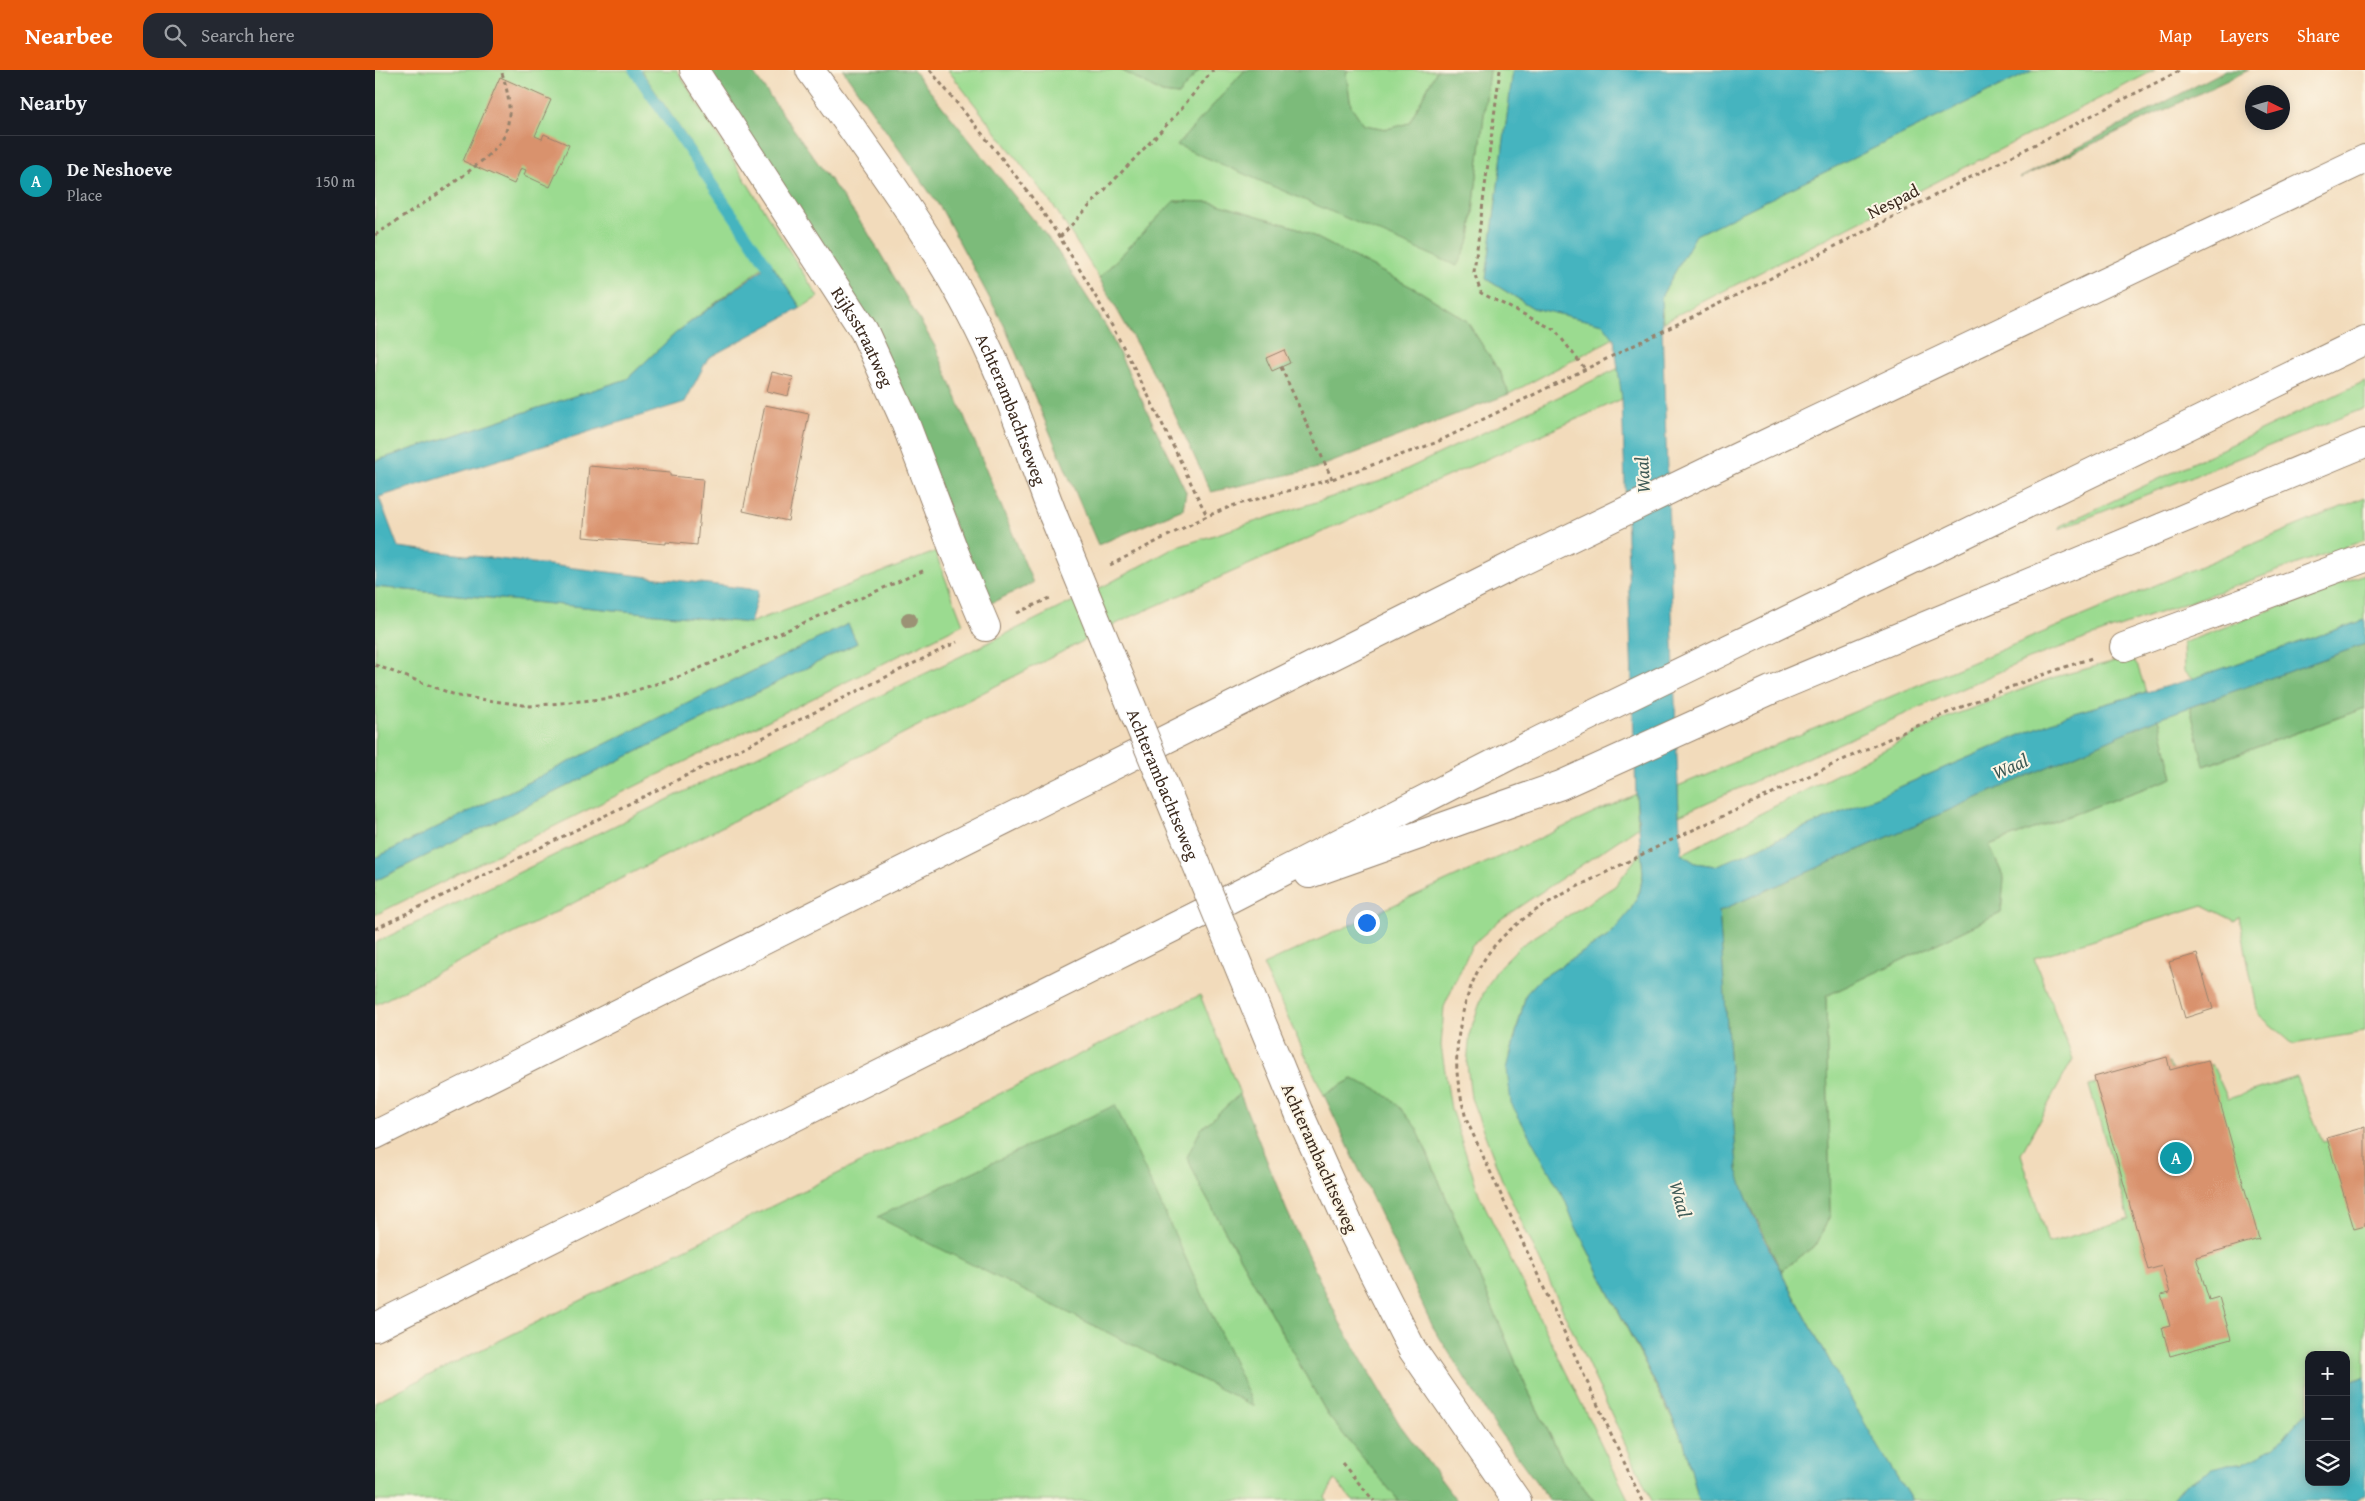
<!DOCTYPE html>
<html lang="en">
<head>
<meta charset="utf-8">
<style>
	:root { --surface:#171b24; --page:#242831; --text:#f1f3f6; --muted:#9ea1a6; --line:#363941; --accent:#ea580c }
	body { margin:0; font-family:"Gentium Book Plus",serif; background:var(--page); color:var(--text) }
	.controls { position:absolute; right:15px; bottom:15px; display:grid; overflow:hidden; border-radius:10px; box-shadow:0 2px 12px #0003 }
	.controls button { width:45px; height:45px; display:grid; place-items:center; padding:0; border:0; border-bottom:1px solid var(--line); background:var(--surface); color:var(--text); font:25px sans-serif }
	.compass { position:absolute; left:1870px; top:15px; width:45px; height:45px; border-radius:50%; background:var(--surface); box-shadow:0 2px 12px #0003; rotate:95deg }
	.you { position:absolute; left:991px; top:852px; width:18px; height:18px; margin:-12px; border:4px solid #fff; border-radius:50%; background:#1a73e8; box-shadow:0 0 0 8px #1a73e833 }
	.badge { display:grid; place-items:center; width:32px; height:32px; border-radius:50%; background:var(--accent); color:#fff; font-size:16px; font-weight:700 }
	.pin { position:absolute; translate:-50% -50%; border:2px solid #fff; box-shadow:0 1px 5px #0006 }
	.list { margin:0; padding:0; list-style:none }
	h2 { display:flex; justify-content:space-between; align-items:center; height:65px; margin:0; padding:0 20px; font-size:21px }
	h2 small { font-size:16px; font-weight:400; color:var(--muted) }
	.list li { display:grid; grid-template-columns:32px 1fr auto; gap:15px; align-items:center; box-sizing:border-box; height:90px; padding:0 20px; border-top:1px solid var(--line) }
	.list b { display:block; font-size:19px; white-space:nowrap }
	.list p { margin:0; font-size:16px; white-space:nowrap; color:var(--muted) }
	.list em { font-size:16px; font-style:normal; color:var(--muted) }
	.icon { flex:none; width:28px; height:28px; fill:none; stroke:currentColor; stroke-width:2; stroke-linecap:round; stroke-linejoin:round }
	.map { position:relative; flex:none; width:1990px; height:1431px; overflow:hidden }
	header { display:flex; align-items:center; gap:30px; box-sizing:border-box; height:70px; padding:0 25px; background:var(--accent); color:#fff }
	header strong { font-size:24px }
	nav { display:flex; gap:28px; margin-inline-start:auto; font-size:18px }
	.search { width:350px; height:45px; background:var(--page); display:flex; align-items:center; gap:12px; box-sizing:border-box; padding:0 18px; border-radius:15px; color:var(--muted); font-size:19px }
	main { display:flex }
	aside { flex:1; background:var(--surface) }
	.map>svg:first-child { display:block }
	.green { fill:#9bdb90; stroke:#6b8257 }
	.forest { fill:#7cbb7a; stroke:#5c724c }
	.water { fill:#45b4bf; stroke:#406f6e }
	.lines { fill:none; stroke-linecap:round; stroke-linejoin:round }
	.stream { stroke:#45b4bf; stroke-width:11 }
	.building { fill:#d9926d }
	.street-casing { stroke:#96826c; stroke-width:30 }
	.secondary-casing { stroke:#96826c; stroke-width:30 }
	.highway-casing { stroke:#96826c; stroke-width:30 }
	.path { stroke:#96826c; stroke-width:3; stroke-dasharray:4 4; stroke-linecap:butt }
	.street { stroke:#fff; stroke-width:28 }
	.secondary { stroke:#fff; stroke-width:28 }
	.highway { stroke:#fff; stroke-width:28 }
	.secondary-bridge-casing { stroke:#96826c; stroke-width:30; stroke-linecap:butt }
	.secondary-bridge { stroke:#fff; stroke-width:28 }
	.tree { fill:#9b9274 }
	.labels { text-anchor:middle; dominant-baseline:central; stroke-width:4; stroke-linejoin:round; paint-order:stroke }
	.street-label { font-size:18px; fill:#3b2a1e; stroke:#fcf5e5 }
	.water-label { font-size:19px; font-style:italic; fill:#3e5a56; stroke:#fcf5e5 }
</style>
</head>
<body>
<header>
<strong>Nearbee</strong>
<div class="search"><svg class="icon" aria-label="search" viewBox="0 0 24 24"><circle cx="10" cy="10" r="6"/><path d="M15 15l6 6"/></svg>Search here</div>
<nav><a>Map</a><a>Layers</a><a>Share</a></nav>
</header>
<main>
<aside>
<h2>Nearby<small></small></h2>
<ul class="list">
<li><span class="badge" style="background:#0f9aa8">A</span><div><b>De Neshoeve</b><p>Place</p></div><em>150 m</em></li>
</ul>
</aside>
<div class="map">
<svg width="1990" height="1431" viewBox="0 0 1990 1431">
	<rect width="100%" height="100%" fill="#fcf5e5"/>
	<filter id="ink" filterUnits="userSpaceOnUse"><feTurbulence type="fractalNoise" baseFrequency=".02" numOctaves="2"/><feDisplacementMap in="SourceGraphic" scale="10" xChannelSelector="R" yChannelSelector="G"/><feConvolveMatrix kernelMatrix="1 2 1 2 8 2 1 2 1" color-interpolation-filters="sRGB"/></filter>
	<filter id="wash" filterUnits="userSpaceOnUse"><feTurbulence type="fractalNoise" baseFrequency=".0096" numOctaves="4" result="noise"/><feDisplacementMap in="SourceGraphic" scale="20" xChannelSelector="R" yChannelSelector="G"/><feGaussianBlur stdDeviation="1.12" result="paint"/><feColorMatrix in="noise" values="0 0 0 0 0 0 0 0 0 0 0 0 0 0 0 0 0 1.4 0 .05"/><feComposite in="paint" operator="in"/></filter>
	<g filter="url(#wash)">
		<rect width="100%" height="100%" fill="#f2dbbb"/>
		<g class="green">
			<polygon points="0,0 253,0 388,197 302,262 252,309 0,391"/>
			<polygon points="266,0 302,0 443,227 426,238"/>
			<polygon points="573,0 746,0 787,23 803,25 824,0 870,0 802,75 1095,169 1114,0 1138,0 1111,209 1158,238 1229,254 1239,268 1134,324 1126,304 1091,250 1046,222 923,158 835,132 799,131 724,208 680,138"/>
			<polygon points="973,0 1062,0 1034,53 1012,59 989,55 976,36 971,4"/>
			<polygon points="1659,0 1780,0 1288,252 1286,227 1320,165"/>
			<polygon points="1244,298 1247,329 749,550 0,935 0,873 731,515 799,478 1009,410"/>
			<polygon points="1990,311 1990,338 1684,459 1685,456"/>
			<polygon points="1990,427 1990,470 1653,589 1304,745 1303,716"/>
			<polygon points="560,482 588,554 0,845 0,811 482,573 473,554 0,788 0,517 375,553"/>
			<polygon points="1990,504 1990,550 1817,609 1809,602 1808,573"/>
			<polygon points="1756,587 1763,597 1771,622 1692,645 1341,796 1320,793 1307,784 1571,648 1680,607"/>
			<polygon points="1815,637 1830,696 1990,638 1990,962 1918,974 1883,944 1864,846 1860,851 1828,835 1659,888 1698,989 1646,1084 1673,1173 1754,1149 1714,1016 1794,992 1799,1006 1837,994 1853,1029 1921,1007 1948,1072 1990,1062 1990,1306 1971,1314 1971,1285 1934,1285 1934,1340 1915,1363 1899,1378 1880,1389 1867,1394 1852,1395 1810,1415 1797,1431 1537,1431 1488,1353 1406,1201 1442,1174 1455,1145 1451,926 1626,843 1629,808 1614,775 1798,708 1784,648"/>
			<polygon points="1261,724 1263,757 1126,849 1097,875 1069,937 1066,976 1076,1039 1104,1124 1254,1431 1219,1431 1187,1389 1152,1319 1042,1059 977,1009 949,1025 888,895"/>
			<polygon points="1266,782 1268,803 1265,820 1255,842 1235,865 1165,909 1151,924 1135,985 1199,1153 1309,1372 1324,1431 1277,1431 1127,1110 1096,1028 1092,994 1095,962 1108,924 1123,898 1145,876 1240,816"/>
			<polygon points="825,925 865,1024 826,1059 826,1118 954,1347 1024,1431 978,1431 960,1410 950,1427 953,1431 0,1431 0,1332"/>
		</g>
		<g class="forest">
			<polygon points="325,0 376,0 492,161 561,278 658,513 612,535 506,275"/>
			<polygon points="468,0 538,0 678,174 732,258 811,422 808,439 723,475 629,255 567,140"/>
			<polygon points="746,0 824,0 803,25 787,23"/>
			<polygon points="870,0 973,0 971,4 976,36 989,55 1012,59 1034,53 1062,0 1114,0 1095,169 1082,196 802,75"/>
			<polygon points="1851,0 1874,0 1645,108"/>
			<polygon points="799,131 836,132 923,158 1046,222 1091,250 1126,304 1134,324 939,399 836,422 790,324 724,208"/>
			<polygon points="1990,574 1990,638 1829,696 1815,637"/>
			<polygon points="1784,648 1798,708 1614,775 1629,808 1626,843 1451,926 1455,1145 1442,1174 1406,1201 1368,1120 1362,1100 1344,841"/>
			<path d="M977,1009C1010,1021 1022,1031 1042,1059L1152,1319L1187,1389L1219,1431H1175L1120,1356L1058,1257L949,1025Z"/>
			<polygon points="865,1024 912,1141 966,1255 1025,1355 1082,1431 1024,1431 954,1347 826,1118 812,1087 826,1059"/>
			<polygon points="740,1035 879,1336 502,1147"/>
		</g>
		<g class="water">
			<path d="M1138,0H1659L1321,165L1286,227L1304,745L1307,784L1320,793L1341,796L1692,645L1817,609L1990,550V574L1784,648L1344,841L1362,1100C1378,1154 1410,1209 1437,1259C1469,1317 1501,1375 1537,1431H1324L1309,1372L1294,1340L1199,1153L1190,1130L1136,1033L1132,999L1151,924L1165,909L1235,865L1255,841L1265,821L1268,803L1261,724L1247,329L1239,269L1228,254L1158,238L1111,209Z"/>
			<polygon points="396,193 426,238 333,288 310,332 4,427 23,477 384,520 375,553 0,517 0,391 252,309 302,262"/>
			<polygon points="473,554 482,573 0,811 0,788"/>
			<polygon points="1990,1306 1990,1424 1980,1431 1797,1431 1810,1415 1837,1399 1852,1395 1867,1394 1899,1378 1934,1340 1934,1412 1971,1412 1971,1314"/>
		</g>
		<g class="lines">
			<polyline class="stream" points="259,0 392,195"/>
		</g>
		<g id="blocks">
			<g class="building">
				<polygon points="125,7 176,30 160,66 167,69 169,64 194,75 175,117 149,105 151,100 146,98 139,114 88,91"/>
				<polygon points="909,280 915,293 897,301 891,288"/>
				<polygon points="397,302 418,307 413,326 392,321"/>
				<polygon points="390,335 434,344 413,451 368,441"/>
				<polygon points="214,396 295,403 295,406 328,409 322,475 291,472 291,474 208,467"/>
				<polygon points="1822,884 1838,939 1810,948 1794,892"/>
				<polygon points="1792,987 1795,1000 1833,990 1884,1169 1821,1187 1834,1230 1844,1227 1856,1269 1795,1286 1787,1258 1795,1256 1786,1225 1795,1223 1787,1196 1773,1200 1719,1007"/>
				<polygon points="1990,1057 1990,1156 1979,1159 1952,1068"/>
			</g>
		</g>
	</g>
	<g filter="url(#ink)">
		<use href="#blocks" fill-opacity="0" stroke="#96826c" stroke-width="1"/>
		<g class="lines">
			<defs>
				<g id="street">
					<path id="s1" d="M319,0L489,261L528,347L581,486L611,557"/>
					<polyline points="1749,577 1990,488"/>
				</g>
				<g id="secondary">
					<path id="s2" d="M435,0C501,92 570,183 617,287C640,338 658,393 678,445"/>
					<polyline points="924,1043 976,1159 1037,1279 1142,1431"/>
				</g>
				<g id="highway">
					<polyline points="934,804 1186,715 1396,620 1990,373"/>
					<polyline points="0,1065 1135,497 1356,390 1990,89"/>
					<polyline points="0,1257 831,841 1167,669 1990,270"/>
				</g>
			</defs>
			<use href="#street" class="street-casing"/>
			<use href="#secondary" class="secondary-casing"/>
			<use href="#highway" class="highway-casing"/>
			<g class="path">
				<path d="M555,0C599,55 647,109 685,168C742,256 786,352 832,446"/>
				<polyline points="1125,0 1099,202 1106,223 1180,260 1210,299"/>
				<path d="M0,165C26,148 121,90 130,64C138,42 133,21 126,0"/>
				<polyline points="685,167 801,45 838,0"/>
				<polyline points="906,297 957,409"/>
				<polyline points="735,495 832,446 860,435 957,409 1060,373 1441,186 1806,0"/>
				<polyline points="642,543 675,528"/>
				<polyline points="0,595 83,626 155,636 237,628 309,605 550,500"/>
				<polyline points="0,859 582,572"/>
				<polyline points="967,1393 999,1431"/>
				<path d="M1267,1431L1091,1049C1088,1036 1085,1024 1083,1011C1077,970 1092,906 1120,875C1148,843 1189,823 1226,805C1269,783 1313,762 1357,742C1475,687 1593,628 1717,588"/>
			</g>
			<use href="#street" class="street"/>
			<use href="#secondary" class="secondary"/>
			<use href="#highway" class="highway"/>
			<defs>
				<g id="secondary-bridge">
					<path id="s3" d="M678,445L924,1043"/>
				</g>
			</defs>
			<use href="#secondary-bridge" class="secondary-bridge-casing"/>
			<use href="#secondary-bridge" class="secondary-bridge"/>
		</g>
		<circle class="tree" cx="534" cy="550" r="8"/>
	</g>
	<g class="labels">
		<g class="street-label">
			<text transform="translate(1518 131) rotate(-27)">Nespad</text>
			<text stroke="none"><textPath href="#s1" startOffset="316">Rijksstraatweg</textPath></text>
			<text stroke="none"><textPath href="#s2" startOffset="396">Achterambachtseweg</textPath></text>
			<text stroke="none"><textPath href="#s3" startOffset="291">Achterambachtseweg</textPath></text>
			<text transform="translate(945 1088) rotate(66)">Achterambachtseweg</text>
		</g>
		<g class="water-label">
			<text transform="translate(1267 405) rotate(-93)">Waal</text>
			<text transform="translate(1635 696) rotate(-24)">Waal</text>
			<text transform="translate(1306 1129) rotate(74)">Waal</text>
		</g>
	</g>
</svg>
<div class="controls">
<button>+</button>
<button>−</button>
<button><svg class="icon" aria-label="layers" viewBox="0 0 24 24"><path d="M12 4l9 5-9 5-9-5zM3 14l9 5 9-5"/></svg></button>
</div>
<svg class="compass" viewBox="-18 -18 36 36"><path d="M0-13l5 13h-10z" fill="#e53935"/><path d="M0 13l5-13h-10z" fill="#9ea1a6"/></svg>
<div class="you"></div>
<div class="pin badge" style="left:1801px;top:1088px;background:#0f9aa8">A</div>
</div>
</main>
</body>
</html>
